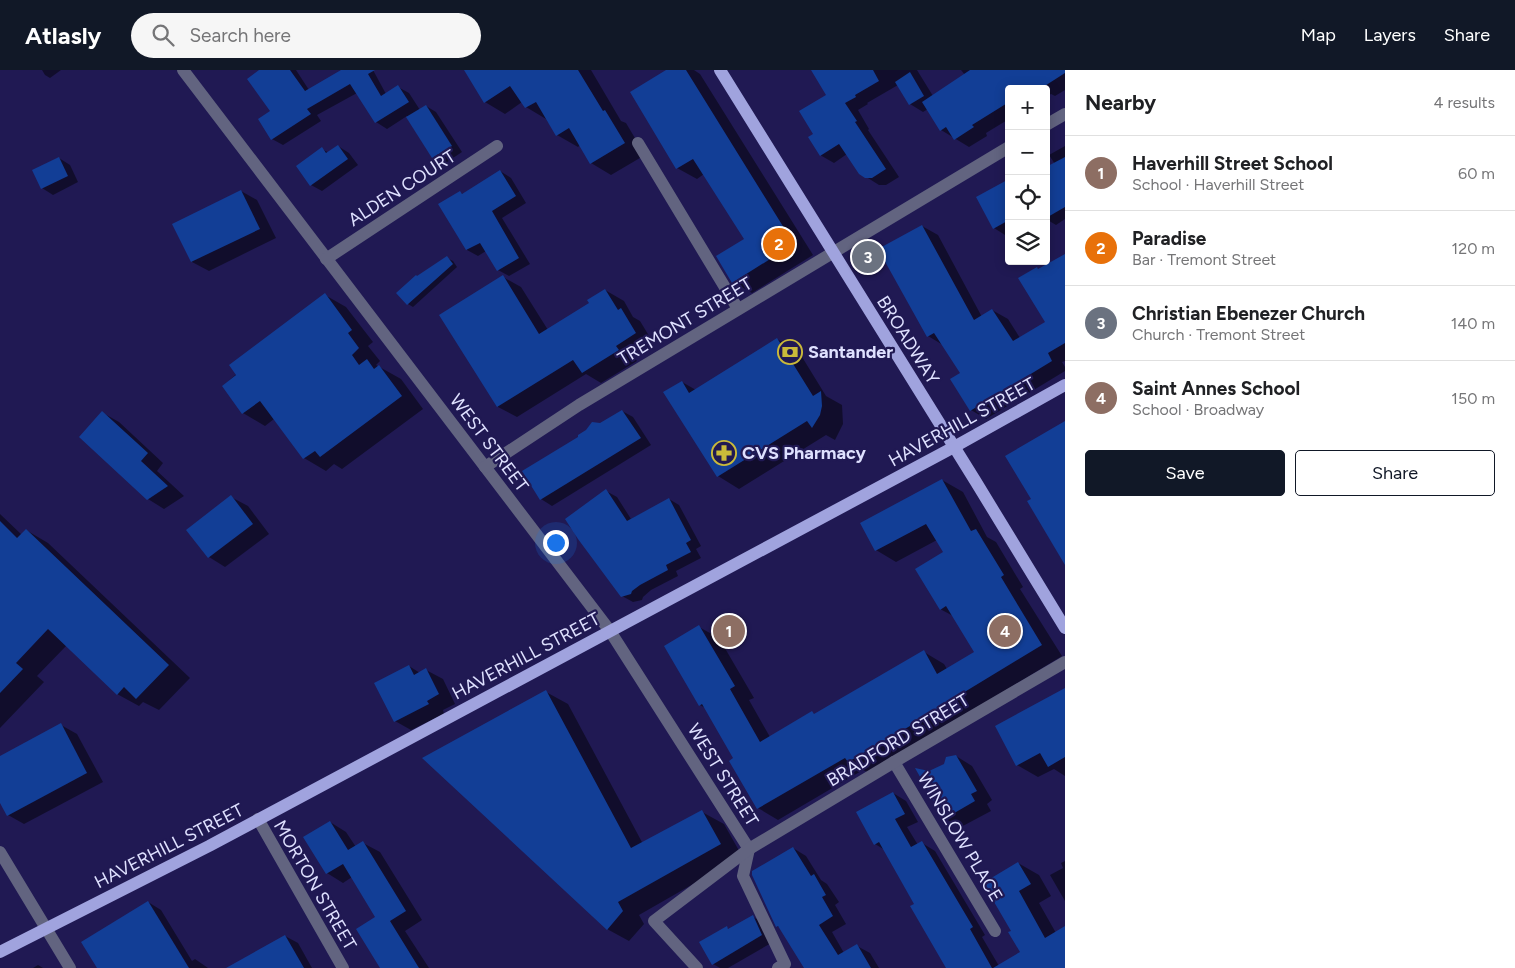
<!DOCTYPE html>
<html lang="en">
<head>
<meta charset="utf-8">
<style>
	:root { --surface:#fff; --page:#f6f6f6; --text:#202124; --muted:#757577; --line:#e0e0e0; --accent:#111827 }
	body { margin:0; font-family:Figtree,sans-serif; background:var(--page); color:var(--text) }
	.controls { position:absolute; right:15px; top:15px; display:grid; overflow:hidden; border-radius:5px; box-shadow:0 2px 12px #0003 }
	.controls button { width:45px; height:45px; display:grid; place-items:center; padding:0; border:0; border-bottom:1px solid var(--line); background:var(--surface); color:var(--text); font:25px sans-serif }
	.you { position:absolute; left:555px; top:472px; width:18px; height:18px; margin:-12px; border:4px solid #fff; border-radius:50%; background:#1a73e8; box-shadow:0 0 0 8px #1a73e833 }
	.badge { display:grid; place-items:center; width:32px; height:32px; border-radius:50%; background:var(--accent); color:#fff; font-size:16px; font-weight:700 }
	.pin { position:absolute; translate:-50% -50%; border:2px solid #fff; box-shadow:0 1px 5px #0006 }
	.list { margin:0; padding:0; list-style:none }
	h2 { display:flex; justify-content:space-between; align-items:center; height:65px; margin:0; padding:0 20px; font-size:21px }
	h2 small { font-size:16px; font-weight:400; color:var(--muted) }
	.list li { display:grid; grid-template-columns:32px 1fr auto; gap:15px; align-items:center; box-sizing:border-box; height:75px; padding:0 20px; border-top:1px solid var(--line) }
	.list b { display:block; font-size:19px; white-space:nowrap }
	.list p { margin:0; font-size:16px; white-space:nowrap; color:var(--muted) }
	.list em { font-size:16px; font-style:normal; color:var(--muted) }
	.actions { display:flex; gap:10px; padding:15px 20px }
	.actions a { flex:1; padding:11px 0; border:1px solid var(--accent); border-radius:5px; text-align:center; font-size:18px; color:var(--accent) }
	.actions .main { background:var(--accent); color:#fff }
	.icon { flex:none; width:28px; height:28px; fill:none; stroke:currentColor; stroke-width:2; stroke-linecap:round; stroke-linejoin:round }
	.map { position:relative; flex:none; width:1065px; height:898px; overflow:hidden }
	header { display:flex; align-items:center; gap:30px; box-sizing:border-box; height:70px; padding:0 25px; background:var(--accent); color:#fff }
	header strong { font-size:24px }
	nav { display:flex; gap:28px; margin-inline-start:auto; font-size:18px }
	.search { width:350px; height:45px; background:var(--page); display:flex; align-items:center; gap:12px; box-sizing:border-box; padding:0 18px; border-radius:28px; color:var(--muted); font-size:19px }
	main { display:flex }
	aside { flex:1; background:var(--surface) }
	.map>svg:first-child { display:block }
	.shadow { fill:#0007 }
	.building { fill:#123e96 }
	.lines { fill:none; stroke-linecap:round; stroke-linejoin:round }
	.minor { stroke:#626480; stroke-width:12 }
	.major { stroke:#a0a3de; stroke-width:12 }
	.labels { text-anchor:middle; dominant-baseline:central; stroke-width:4.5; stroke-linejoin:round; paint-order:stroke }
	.street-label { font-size:18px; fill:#dfe1ff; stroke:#201953 }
	.poi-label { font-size:18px; font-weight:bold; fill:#dfe1ff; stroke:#201953; text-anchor:start }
</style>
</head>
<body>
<header>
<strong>Atlasly</strong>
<div class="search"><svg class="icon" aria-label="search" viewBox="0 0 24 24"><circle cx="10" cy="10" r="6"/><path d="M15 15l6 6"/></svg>Search here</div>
<nav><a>Map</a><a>Layers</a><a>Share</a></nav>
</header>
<main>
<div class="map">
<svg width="1065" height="898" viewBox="0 0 1065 898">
	<rect width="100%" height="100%" fill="#201953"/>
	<g class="shadow">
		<polygon points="42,0 61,0 50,8 45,5"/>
		<polygon points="262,0 296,0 309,20 344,0 373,0 386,24 398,17 409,23 420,40 426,36 436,42 462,82 444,94 433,87 407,46 387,59 376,52 357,23 317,45 321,51 283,75 272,69 272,42"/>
		<polygon points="465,0 591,0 621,51 626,53 645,85 611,105 591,93 580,75 578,77 557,65 546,49 526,37 522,32 505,44 485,32"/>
		<polygon points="668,0 694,0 700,4 813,185 752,223 733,212 745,169 704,104 697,109 677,98"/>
		<polygon points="813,0 917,0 933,26 965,5 961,0 1065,0 1065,20 1055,26 1051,24 1046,27 1046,19 1009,19 1009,49 986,63 987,66 969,77 941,60 928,39 923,42 910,34 898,15 867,33 868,34 858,40 869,59 868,60 899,107 886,115 879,115 860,103 847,84 834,93 820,85 815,65 828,25"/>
		<polygon points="338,76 349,83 358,95 322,121 311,115 322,79 329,83"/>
		<polygon points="1065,76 1065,149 1056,155 1046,149 1046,99 1055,94 1049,85"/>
		<polygon points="59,88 70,95 78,112 53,125 42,118"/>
		<polygon points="500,101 511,108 526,133 502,148 530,194 509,206 498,200 486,181 478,186 467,180 440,135 460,123 463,124"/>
		<polygon points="1009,112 1009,162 1005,165 994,158"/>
		<polygon points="241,121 257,130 276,168 209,201 192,192 174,154"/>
		<polygon points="922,156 938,165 982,247 992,240 1008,249 1020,268 1047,252 1037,198 1040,200 1065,185 1065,291 1062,292 1065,297 1065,301 986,349 971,340 962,303 943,275 928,266"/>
		<polygon points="447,188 453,191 457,197 413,237 408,234 398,223"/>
		<polygon points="503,207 521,217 548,260 590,234 605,220 624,231 633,247 640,251 654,274 634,287 637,291 601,313 586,304 517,347 498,337 441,245"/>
		<polygon points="325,225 346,237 373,272 368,276 380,291 376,295 401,309 423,339 342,399 334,394 326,401 304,388 274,349 265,356 243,343 223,316"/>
		<polygon points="777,269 799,282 826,326 842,335 843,354 835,370 826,365 739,419 718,406 682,312 696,320"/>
		<polygon points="622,341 633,347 651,375 552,436 541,429 601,355"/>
		<polygon points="103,343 119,352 163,393 157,401 184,426 164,439 148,429"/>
		<polygon points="942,410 963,422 987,467 996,472 1023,517 1020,519 1062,586 869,703 863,700 778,750 758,738 735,688 707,639 700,635 699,557 719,568 754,628 749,630 770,667 812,643 816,645 924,582 944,594 947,599 976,582 955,547 940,539 944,483 937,470 896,492 876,480"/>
		<polygon points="606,421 617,427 631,449 669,429 679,435 701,476 696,479 701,488 676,501 678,506 651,520 643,527 642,530 633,532 622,526"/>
		<polygon points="231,427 248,436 269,464 225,497 209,487"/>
		<polygon points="0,444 22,465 26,460 48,473 190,608 159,640 143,632 139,636 117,624 67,575 37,606 44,612 0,658"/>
		<polygon points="409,596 420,603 426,600 443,609 455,634 443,640 444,644 411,660 395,651"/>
		<polygon points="1065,619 1065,706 1054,699 1038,707 1017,695 996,657"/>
		<polygon points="546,622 568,634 643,774 702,742 724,754 742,786 639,845 644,854 629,871 607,859"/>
		<polygon points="61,655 77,664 103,712 24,754 8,745 0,731 0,687"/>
		<polygon points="956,686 972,696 992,730 987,734 991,741 961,757 944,748 930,702 945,695"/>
		<polygon points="893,723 906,731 918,752 907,757 918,775 922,773 935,781 985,865 982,867 999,896 1021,883 1012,862 1018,793 1039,805 1051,826 1039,833 1056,863 1065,857 1065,898 947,898 915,835 885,780 875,774"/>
		<polygon points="330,752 346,762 356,777 363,773 380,782 422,850 405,861 429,898 382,898 377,847 352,807 343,813 327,803"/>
		<polygon points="793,778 806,786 821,810 827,814 839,832 835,835 846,854 832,862 844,883 857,876 870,883 879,898 805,898 781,858 777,856"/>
		<polygon points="1065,791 1065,831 1050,805 1063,798 1061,793"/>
		<polygon points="148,832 161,840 192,891 195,889 208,898 98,898"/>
		<polygon points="753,847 764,853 773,872 728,898 720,898 713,894 727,858 730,860"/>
		<polygon points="285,866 298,873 312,898 229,898"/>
		<polygon points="38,895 43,898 33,898"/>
	</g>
	<g class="building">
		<polygon points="259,0 290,0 305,21 341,0 375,0 368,4 381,26 398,15 409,32 375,53 350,14 307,39 311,44 271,70 258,49 270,41 247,9"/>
		<polygon points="464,0 578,0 603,41 605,40 625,73 590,94 569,58 556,66 536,32 525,38 510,16 484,33"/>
		<polygon points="666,0 686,0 794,174 732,213 716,186 744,169 693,89 676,99 630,22"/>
		<polygon points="811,0 873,0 879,11 855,25 856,27 845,33 857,51 855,52 886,99 872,108 865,108 859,104 839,74 820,86 808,67 813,64 799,41 826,25"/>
		<polygon points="970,0 1065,0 1065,3 1040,19 1009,19 1009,32 972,55 974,57 954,70 946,57 940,61 922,32"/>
		<polygon points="910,2 924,26 909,35 895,12"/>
		<polygon points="426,35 452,76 432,88 406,47"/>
		<polygon points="338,75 348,89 310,116 296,96 322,77 326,83"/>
		<polygon points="59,87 68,106 41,119 32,100"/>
		<polygon points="1065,87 1065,137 1046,148 1046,97"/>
		<polygon points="500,100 516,126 492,141 519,188 497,201 480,173 466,180 438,134 460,121 462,124"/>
		<polygon points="1009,109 1009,150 993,159 976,127"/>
		<polygon points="241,120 260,159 191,192 172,154"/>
		<polygon points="922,155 974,250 992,239 1013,271 1045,252 1018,208 1037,197 1038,199 1065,184 1065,273 1048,283 1052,291 970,341 950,309 960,303 934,263 927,267 878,179"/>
		<polygon points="447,186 453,194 407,235 396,223 416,205 417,206"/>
		<polygon points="503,205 539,264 589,233 587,230 605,219 618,240 621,238 636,263 616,276 619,280 582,303 573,290 497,337 439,245"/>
		<polygon points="325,223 352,260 348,263 359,278 352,285 359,295 367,289 374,299 379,295 402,326 320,387 315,381 303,389 260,331 242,344 222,316 236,305 229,295"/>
		<polygon points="777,268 813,326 821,321 822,336 820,345 812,358 807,351 717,407 663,322 682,311 689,323"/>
		<polygon points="622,340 641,368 540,430 522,401 578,367 578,365 586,360 592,352 600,353"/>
		<polygon points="102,341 148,383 141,391 168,416 147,430 79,367"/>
		<polygon points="1065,351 1065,495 1027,431 1031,429 1005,386"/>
		<polygon points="942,409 971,461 976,459 1004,505 1001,507 1042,575 953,629 953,631 848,692 845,688 757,739 729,691 733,688 702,634 699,636 664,576 699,555 735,616 730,619 760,672 812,641 814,644 924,580 937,604 974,582 946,536 940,540 915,499 943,482 926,454 875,481 860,453"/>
		<polygon points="606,419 627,451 669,428 691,470 686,473 691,482 666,495 668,500 640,515 632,521 631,524 621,527 578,469 565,449"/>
		<polygon points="231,425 253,454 208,488 186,460"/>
		<polygon points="0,451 17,468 26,459 169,595 136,629 124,617 117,625 48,559 16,593 23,599 0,623"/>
		<polygon points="409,595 414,605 426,598 439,624 427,631 429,634 394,652 374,613"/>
		<polygon points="1065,618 1065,687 1048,697 1040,683 1016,696 995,656"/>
		<polygon points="546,620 631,778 702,740 721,774 618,832 623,841 607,860 422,688"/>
		<polygon points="61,653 87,703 7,746 0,733 0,686"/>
		<polygon points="956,685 977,721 971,724 975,731 944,749 915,698 929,701 944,694 946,687"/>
		<polygon points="893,722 905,744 895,749 911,777 922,771 973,857 970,859 992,898 946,898 910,836 914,834 879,772 874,775 856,742"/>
		<polygon points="330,751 348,780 363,771 406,841 390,851 419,898 380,898 356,859 375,847 343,794 326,804 303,767"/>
		<polygon points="793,777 811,806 814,804 826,825 822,827 833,846 819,855 838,885 857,874 871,898 804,898 778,856 776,857 752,805 752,801"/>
		<polygon points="1018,792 1031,814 1019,821 1045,868 1065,856 1065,898 993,898 1020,882 1008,862 1011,861 983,813"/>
		<polygon points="148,831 189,898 97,898 81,872"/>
		<polygon points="753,845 762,865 712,895 699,872 727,856 728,859"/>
		<polygon points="285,865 304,898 226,898"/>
	</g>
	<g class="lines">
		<g class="minor">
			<polyline points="183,0 610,561 749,779"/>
			<polyline points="1046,55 1065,44"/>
			<polyline points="638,73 738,239"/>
			<polyline points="326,189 497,76"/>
			<polyline points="485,397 579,335 1009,77"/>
			<polyline points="894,692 995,861"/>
			<polyline points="258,749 343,898"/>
			<polyline points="749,779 743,806 785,894 778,898"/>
			<polyline points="0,782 70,898"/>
			<polyline points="697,898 654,851 749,779 894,692 1065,592"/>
		</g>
		<g class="major">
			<polyline points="720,0 976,412 1065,558"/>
			<polyline points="0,882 209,776 954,377 1065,315"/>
		</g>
	</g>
	<defs>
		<symbol id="bank-ring" viewBox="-11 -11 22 22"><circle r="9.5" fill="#201953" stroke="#caba3a" stroke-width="1.5"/><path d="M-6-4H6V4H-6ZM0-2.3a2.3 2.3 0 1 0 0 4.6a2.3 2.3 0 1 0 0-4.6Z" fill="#caba3a"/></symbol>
		<symbol id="pharmacy-ring" viewBox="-11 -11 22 22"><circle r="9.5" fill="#201953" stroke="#caba3a" stroke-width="1.5"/><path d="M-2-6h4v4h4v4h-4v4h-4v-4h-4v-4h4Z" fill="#caba3a"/></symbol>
	</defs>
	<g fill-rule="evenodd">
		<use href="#bank-ring" x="776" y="268" width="28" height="28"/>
		<use href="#pharmacy-ring" x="710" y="369" width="28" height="28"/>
	</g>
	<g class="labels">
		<g class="street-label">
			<text transform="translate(402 118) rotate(-33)">ALDEN COURT</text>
			<text transform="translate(685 251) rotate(-31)">TREMONT STREET</text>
			<text transform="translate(908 270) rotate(58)">BROADWAY</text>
			<text transform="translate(962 352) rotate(-29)">HAVERHILL STREET</text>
			<text transform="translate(489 373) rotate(53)">WEST STREET</text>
			<text transform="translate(526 586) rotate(-28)">HAVERHILL STREET</text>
			<text transform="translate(898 670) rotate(-31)">BRADFORD STREET</text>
			<text transform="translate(723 705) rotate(58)">WEST STREET</text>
			<text transform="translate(960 767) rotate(59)">WINSLOW PLACE</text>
			<text transform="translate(169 776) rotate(-27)">HAVERHILL STREET</text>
			<text transform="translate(315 815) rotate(60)">MORTON STREET</text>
		</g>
		<g class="poi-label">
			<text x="808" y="282">Santander</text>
			<text x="742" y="383">CVS Pharmacy</text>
		</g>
	</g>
</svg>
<div class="controls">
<button>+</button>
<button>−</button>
<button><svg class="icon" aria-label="locate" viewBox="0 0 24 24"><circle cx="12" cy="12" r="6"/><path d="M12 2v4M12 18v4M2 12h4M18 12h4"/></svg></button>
<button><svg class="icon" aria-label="layers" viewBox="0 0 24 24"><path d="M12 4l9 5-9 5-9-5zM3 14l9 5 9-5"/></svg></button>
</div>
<div class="you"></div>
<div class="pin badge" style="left:729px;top:561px;background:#8d6e63">1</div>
<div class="pin badge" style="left:779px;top:174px;background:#e8710a">2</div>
<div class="pin badge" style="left:868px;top:187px;background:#6b7280">3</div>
<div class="pin badge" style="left:1005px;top:561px;background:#8d6e63">4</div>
</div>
<aside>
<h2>Nearby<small>4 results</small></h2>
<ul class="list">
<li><span class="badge" style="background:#8d6e63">1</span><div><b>Haverhill Street School</b><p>School · Haverhill Street</p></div><em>60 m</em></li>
<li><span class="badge" style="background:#e8710a">2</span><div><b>Paradise</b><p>Bar · Tremont Street</p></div><em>120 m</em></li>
<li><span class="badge" style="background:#6b7280">3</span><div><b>Christian Ebenezer Church</b><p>Church · Tremont Street</p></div><em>140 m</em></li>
<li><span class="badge" style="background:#8d6e63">4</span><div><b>Saint Annes School</b><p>School · Broadway</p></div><em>150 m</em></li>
</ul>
<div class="actions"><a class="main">Save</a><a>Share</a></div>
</aside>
</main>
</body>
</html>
